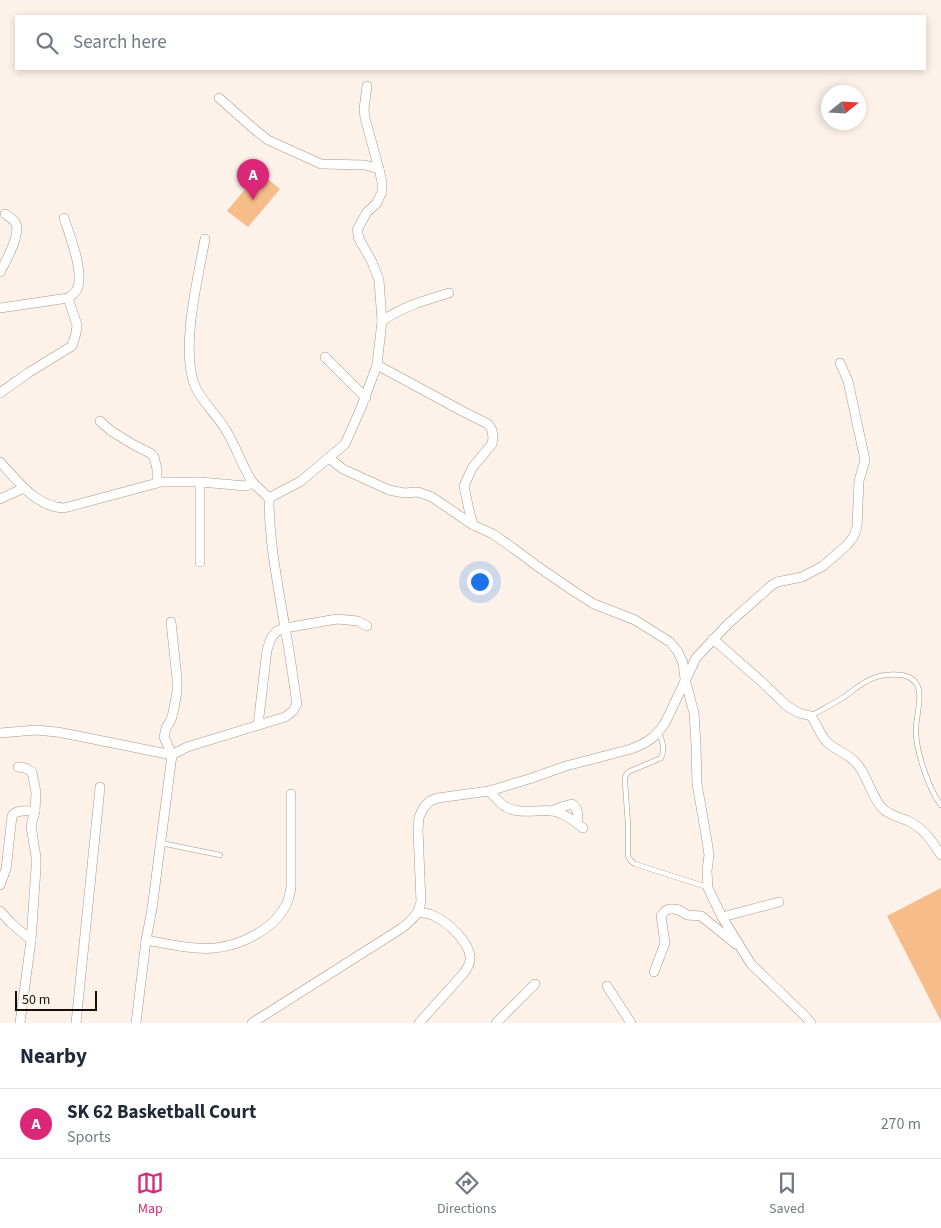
<!DOCTYPE html>
<html lang="en">
<head>
<meta charset="utf-8">
<style>
	:root { --surface:#fff; --page:#f6f6f7; --text:#1f2937; --muted:#747a83; --line:#e0e1e3; --accent:#db2777 }
	body { margin:0; font-family:"Source Sans 3",sans-serif; background:var(--page); color:var(--text) }
	.compass { position:absolute; left:821px; top:85px; width:45px; height:45px; border-radius:50%; background:var(--surface); box-shadow:0 2px 8px #0003; rotate:72deg }
	.scale { position:absolute; left:15px; bottom:12px; width:82px; box-sizing:border-box; padding-left:5px; border:2px solid #170f09; border-top:0; font-size:14px; line-height:18px; white-space:nowrap; color:#170f09; -webkit-text-stroke:4px #fcf2ea; paint-order:stroke }
	.you { position:absolute; left:479px; top:581px; width:18px; height:18px; margin:-12px; border:4px solid #fff; border-radius:50%; background:#1a73e8; box-shadow:0 0 0 8px #1a73e833 }
	.badge { display:grid; place-items:center; width:32px; height:32px; border-radius:50%; background:var(--accent); color:#fff; font-size:16px; font-weight:700 }
	.pin { position:absolute; translate:-50% -41px; filter:drop-shadow(0 1px 2px #0008) }
	.pin::after { content:''; position:absolute; top:26px; width:18px; height:15px; background:inherit; clip-path:polygon(0 0,100% 0,50% 100%) }
	.list { margin:0; padding:0; list-style:none }
	h2 { display:flex; justify-content:space-between; align-items:center; height:65px; margin:0; padding:0 20px; font-size:21px }
	h2 small { font-size:16px; font-weight:400; color:var(--muted) }
	.list li { display:grid; grid-template-columns:32px 1fr auto; gap:15px; align-items:center; box-sizing:border-box; height:70px; padding:0 20px; border-top:1px solid var(--line) }
	.list b { display:block; font-size:19px; white-space:nowrap }
	.list p { margin:0; font-size:16px; white-space:nowrap; color:var(--muted) }
	.list em { font-size:16px; font-style:normal; color:var(--muted) }
	.icon { flex:none; width:28px; height:28px; fill:none; stroke:currentColor; stroke-width:2; stroke-linecap:round; stroke-linejoin:round }
	.map { position:relative; flex:none; width:941px; height:1023px; overflow:hidden }
	.search { position:absolute; background:var(--surface); box-shadow:0 2px 8px #0003; left:15px; right:15px; top:15px; height:55px; display:flex; align-items:center; gap:12px; box-sizing:border-box; padding:0 18px; border-radius:0px; color:var(--muted); font-size:19px }
	.sheet { height:135px; background:var(--surface) }
	nav { display:flex; justify-content:space-around; align-items:center; box-sizing:border-box; height:70px; border-top:1px solid var(--line); background:var(--surface); font-size:14px; color:var(--muted) }
	nav a { display:grid; justify-items:center; gap:2px }
	nav .on { color:var(--accent) }
	.map>svg:first-child { display:block }
	.green { fill:#f6bc89 }
	.lines { fill:none; stroke-linecap:round; stroke-linejoin:round }
	.lane-casing { stroke:#ac9582; stroke-width:5.5 }
	.street-casing { stroke:#ac9582; stroke-width:10 }
	.lane { stroke:#fff; stroke-width:4.5 }
	.street { stroke:#fff; stroke-width:9 }
</style>
</head>
<body>
<div class="map">
<svg width="941" height="1023" viewBox="0 0 941 1023">
	<rect width="100%" height="100%" fill="#fcf2ea"/>
	<g class="green">
		<polygon points="259,172 280,189 248,227 227,211"/>
		<polygon points="941,888 941,1021 887,916"/>
	</g>
	<g class="lines">
		<defs>
			<g id="lane">
				<path d="M811,716C821,710 833,704 844,697C855,689 862,682 876,677C885,674 893,674 902,675C932,681 914,714 916,734C917,753 929,790 941,805"/>
				<path d="M658,733C663,740 665,750 661,758L628,772L625,777V783L628,824V856L631,861L635,864L707,887"/>
				<polyline points="161,843 220,855"/>
			</g>
			<g id="street">
				<polyline points="367,86 364,109 365,118 379,169"/>
				<path d="M0,272C6,261 22,233 15,222C12,218 8,216 5,214"/>
				<path d="M0,308L68,298C72,295 77,292 78,287C83,269 70,236 64,218"/>
				<path d="M382,321C404,306 423,301 449,293"/>
				<polyline points="325,357 366,398"/>
				<polyline points="377,365 464,412 488,424 492,430 493,438 492,444 472,468 464,486 469,510 473,525"/>
				<polyline points="0,393 28,373 72,346 76,333 77,325 68,298"/>
				<polyline points="100,421 111,431 134,445 150,453 154,457 157,469 157,483"/>
				<polyline points="329,458 343,469 389,490 404,493 418,492 432,497 473,525 493,534 513,548 537,566 575,592 594,604 635,620 670,642 678,652 683,663 685,679 694,713 696,746 697,784 707,841 709,855 707,871 708,888 722,917 751,964 804,1015 811,1023"/>
				<path d="M0,462C18,481 36,507 64,508L161,482H200L246,486L253,483C243,468 237,449 227,432C219,417 201,401 195,386C180,349 198,278 205,239"/>
				<polyline points="200,482 200,562"/>
				<polyline points="253,483 269,498"/>
				<polyline points="0,499 24,488"/>
				<polyline points="171,622 177,679 177,692 173,713 171,720 166,728 164,737 172,755"/>
				<path d="M713,639L762,682L787,706L799,713L811,716C817,724 820,735 827,742C836,751 850,754 858,765C868,778 871,795 882,808C889,815 898,817 906,820C923,827 932,841 941,855"/>
				<polyline points="258,725 267,650 271,638 277,631 285,628 337,619 358,621 367,626"/>
				<polyline points="0,733 36,730 57,732 78,736 172,755"/>
				<polyline points="18,767 25,768 32,772 36,792 35,811 31,826 36,857 36,868 31,940 20,1023"/>
				<path d="M489,791C494,796 500,804 506,807C520,815 538,809 553,811C564,813 574,821 583,828"/>
				<path d="M552,811L561,807L572,804C579,809 578,815 577,823"/>
				<path d="M0,885L6,869L12,816C16,809 27,811 35,811"/>
				<polyline points="0,911 11,923 31,940"/>
				<path d="M418,912C423,913 430,913 434,916C448,922 468,941 470,956C471,963 467,969 463,974L419,1023"/>
				<polyline points="722,917 779,902"/>
				<path d="M146,940C168,944 192,950 215,948C242,945 275,929 287,903C289,898 290,893 291,888V794"/>
				<polyline points="654,972 665,943 661,916 665,911 669,909 674,909 679,910 687,915 701,916 736,944"/>
				<polyline points="607,986 631,1023"/>
				<polyline points="76,1023 100,787"/>
				<path d="M136,1023L146,940L152,909L172,755L187,747L285,717L293,711L297,704C293,679 290,653 285,628C278,585 269,542 269,498L301,481L345,444L361,408L377,365L382,321L379,280L372,262L358,237H359L357,230L367,212L376,204L382,192V182L379,169L365,165L321,164L268,140L254,129L219,98"/>
				<path d="M252,1023L402,928C413,919 417,916 421,902L418,830L419,817L424,807L430,801L438,798L489,791L529,779L566,766L631,749C647,743 655,738 665,723L696,658L728,624L772,585L777,582L802,577L823,566L847,545L854,536L857,527L859,481L865,460L848,381L840,363"/>
				<polyline points="496,1023 535,984"/>
			</g>
		</defs>
		<use href="#lane" class="lane-casing"/>
		<use href="#street" class="street-casing"/>
		<use href="#lane" class="lane"/>
		<use href="#street" class="street"/>
	</g>
</svg>
<svg class="compass" viewBox="-18 -18 36 36"><path d="M0-13l5 13h-10z" fill="#e53935"/><path d="M0 13l5-13h-10z" fill="#747a83"/></svg>
<div class="scale">50 m</div>
<div class="you"></div>
<div class="pin badge" style="left:253px;top:200px">A</div>
<div class="search"><svg class="icon" aria-label="search" viewBox="0 0 24 24"><circle cx="10" cy="10" r="6"/><path d="M15 15l6 6"/></svg>Search here</div>
</div>
<section class="sheet">
<h2>Nearby<small></small></h2>
<ul class="list">
<li><span class="badge">A</span><div><b>SK 62 Basketball Court</b><p>Sports</p></div><em>270 m</em></li>
</ul>
</section>
<nav>
<a class="on"><svg class="icon" aria-label="map" viewBox="0 0 24 24"><path d="M3 6l6-2 6 2 6-2v14l-6 2-6-2-6 2zM9 4v14M15 6v14"/></svg>Map</a>
<a><svg class="icon" aria-label="directions" viewBox="0 0 24 24"><path d="M12 3l9 9-9 9-9-9zM9 14v-3h6M13 9l2 2-2 2"/></svg>Directions</a>
<a><svg class="icon" aria-label="saved" viewBox="0 0 24 24"><path d="M7 4h10v16l-5-4-5 4z"/></svg>Saved</a>
</nav>
</body>
</html>
